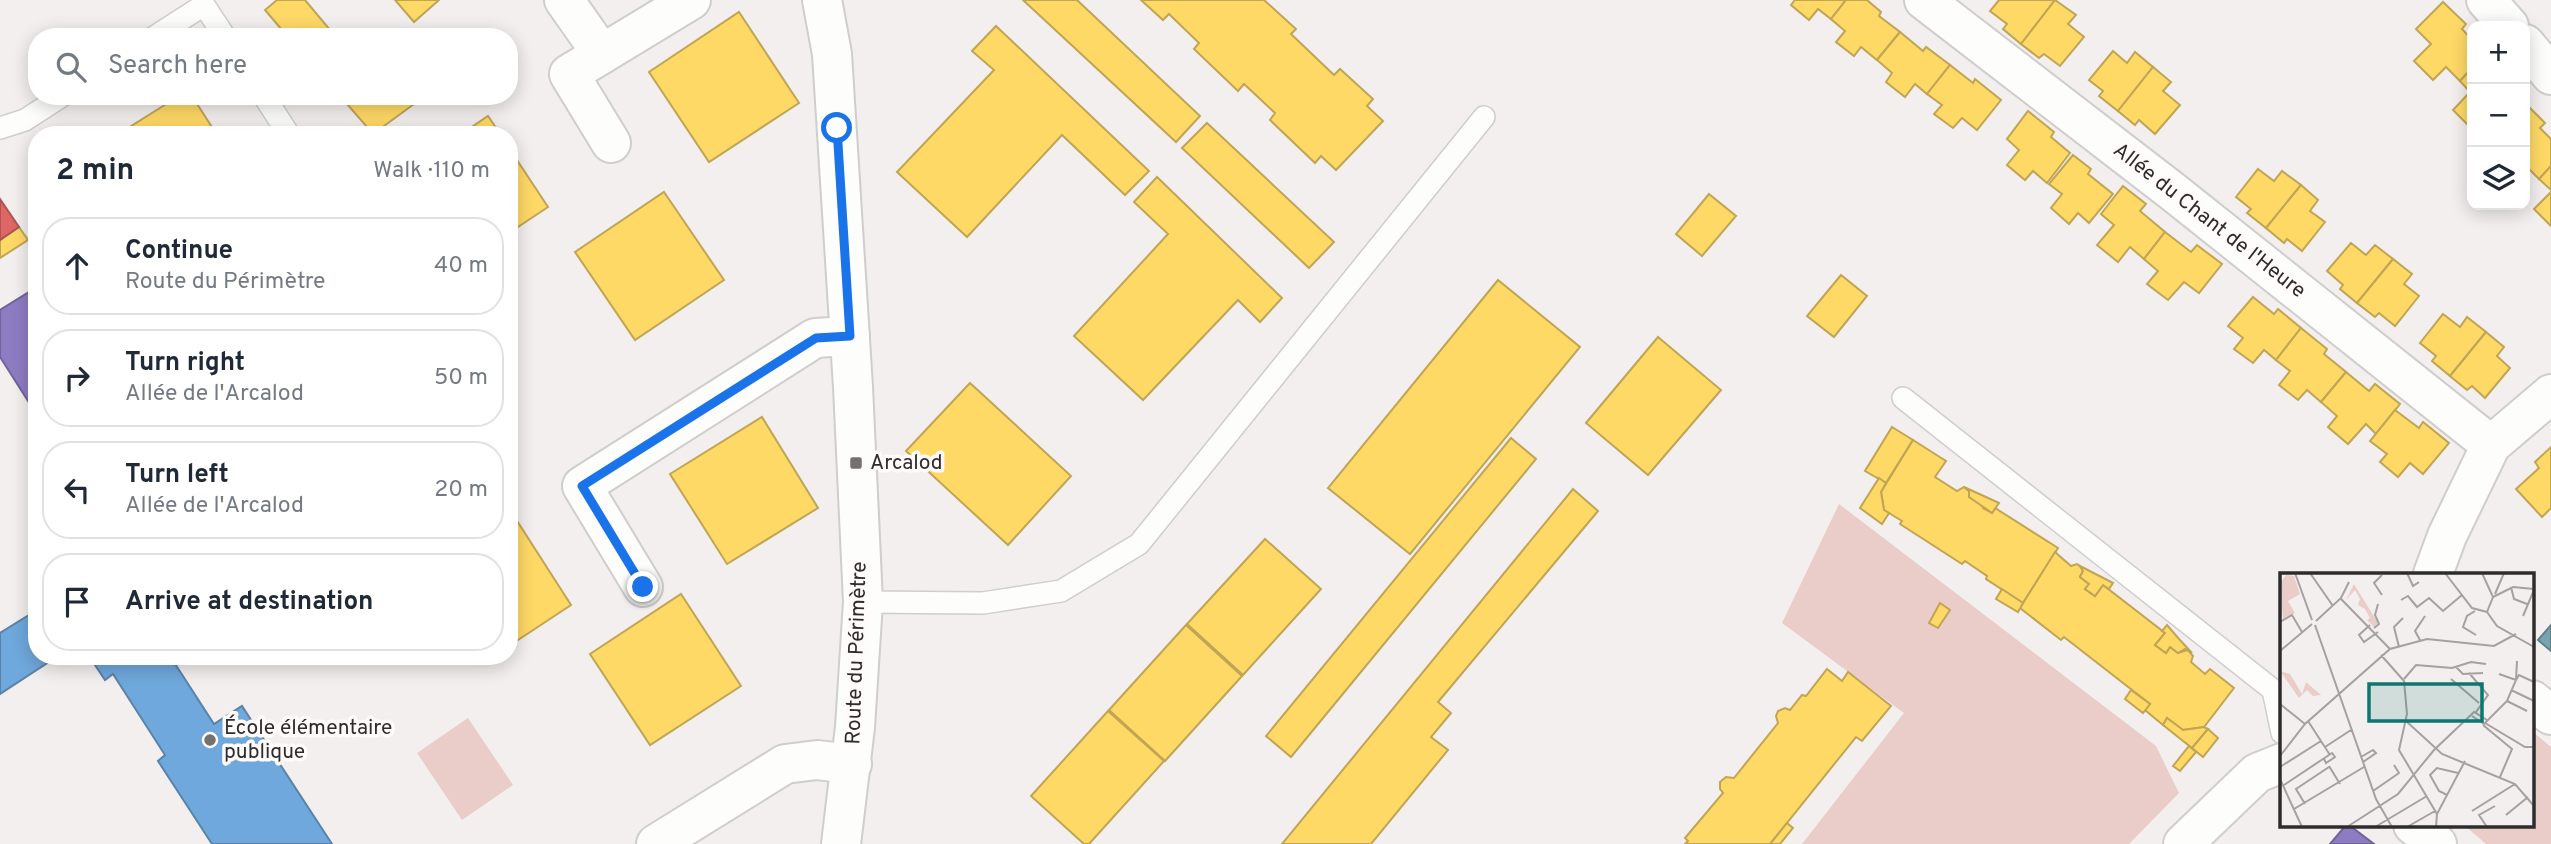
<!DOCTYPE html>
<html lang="en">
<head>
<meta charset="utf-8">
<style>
	:root { --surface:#fff; --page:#f2f2f3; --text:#1f2937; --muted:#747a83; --line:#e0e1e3 }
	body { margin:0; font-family:Overpass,sans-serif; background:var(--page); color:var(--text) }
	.controls { position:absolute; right:21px; top:21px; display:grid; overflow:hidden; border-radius:14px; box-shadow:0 4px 18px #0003 }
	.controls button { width:63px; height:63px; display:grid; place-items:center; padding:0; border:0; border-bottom:2px solid var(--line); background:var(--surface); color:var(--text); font:35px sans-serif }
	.stop { position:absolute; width:21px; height:21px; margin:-16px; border:5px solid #1a73e8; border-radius:50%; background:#fff }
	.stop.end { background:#1a73e8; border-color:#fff; box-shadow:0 2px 7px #0008 }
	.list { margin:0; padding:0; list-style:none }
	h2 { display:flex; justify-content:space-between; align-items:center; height:91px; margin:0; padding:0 28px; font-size:30px }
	h2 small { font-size:23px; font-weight:400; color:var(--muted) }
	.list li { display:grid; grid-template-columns:46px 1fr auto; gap:21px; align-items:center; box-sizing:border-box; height:98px; margin:0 14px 14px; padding:0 14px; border:2px solid var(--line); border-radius:28px }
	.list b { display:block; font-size:26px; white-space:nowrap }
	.list p { margin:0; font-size:23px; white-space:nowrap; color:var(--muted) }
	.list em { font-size:23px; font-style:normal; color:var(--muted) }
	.icon { flex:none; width:38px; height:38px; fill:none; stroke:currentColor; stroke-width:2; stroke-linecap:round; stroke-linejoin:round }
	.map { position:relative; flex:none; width:2551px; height:844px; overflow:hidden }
	.search { position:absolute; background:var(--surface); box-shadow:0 4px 18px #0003; left:28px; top:28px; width:490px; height:77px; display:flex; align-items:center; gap:18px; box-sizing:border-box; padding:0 24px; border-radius:28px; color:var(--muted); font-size:26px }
	.panel { position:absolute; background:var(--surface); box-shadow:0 4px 18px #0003; left:28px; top:126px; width:490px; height:539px; border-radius:28px }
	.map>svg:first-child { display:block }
	.green { fill:#eacdc9 }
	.homes { fill:#ffd966; stroke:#c0a555; stroke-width:2 }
	.shops { fill:#e06666; stroke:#ab5555; stroke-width:2 }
	.offices { fill:#8e7cc3; stroke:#716496; stroke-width:2 }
	.schools { fill:#6fa8dc; stroke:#5c83a7; stroke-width:2 }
	.public { fill:#76a5af; stroke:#608188; stroke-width:2 }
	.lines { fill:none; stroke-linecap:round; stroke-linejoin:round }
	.service-casing { stroke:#cfcdcd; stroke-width:24 }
	.minor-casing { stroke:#cfcdcd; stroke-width:42 }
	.service { stroke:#fdfdfc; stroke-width:21 }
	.minor { stroke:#fdfdfc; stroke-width:38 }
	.route { stroke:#1a73e8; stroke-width:9 }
	.poi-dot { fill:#737070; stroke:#fffbfb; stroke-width:2.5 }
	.labels { text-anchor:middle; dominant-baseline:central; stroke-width:7; stroke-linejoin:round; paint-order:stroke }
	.street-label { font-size:21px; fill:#2e2c2c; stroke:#fffbfb }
	.poi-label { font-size:21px; fill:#2e2c2c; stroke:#fffbfb; text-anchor:start }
	.inset-road { fill:none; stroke:#a4a1a0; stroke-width:2 }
	.view { fill:#0f766e; fill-opacity:0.15; stroke:#0f766e; stroke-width:3.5 }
	.inset-edge { fill:none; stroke:#2e2c2c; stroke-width:3.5 }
</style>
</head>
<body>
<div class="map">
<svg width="2551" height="844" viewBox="0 0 2551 844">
	<rect width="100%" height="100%" fill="#f2efee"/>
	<g class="green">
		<polygon points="1839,504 2156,746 2179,793 2129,844 1802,844 1904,713 1782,623"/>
		<polygon points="468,718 513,785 462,820 417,753"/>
		<polygon points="2532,731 2551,747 2551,844 2486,844 2464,825 2532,825"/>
	</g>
	<g class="homes">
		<polygon points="277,0 305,0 336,37 288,37 265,10"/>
		<polygon points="395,0 439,0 414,22"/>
		<polygon points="1023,0 1077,0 1200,116 1176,142"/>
		<polygon points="1141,0 1264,0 1296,29 1291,34 1334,75 1340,69 1373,99 1367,106 1383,121 1336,170 1321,156 1315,163 1270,120 1275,113 1244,84 1238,91 1194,49 1199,43 1169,14 1163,20"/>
		<polygon points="1795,0 1846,0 1831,19 1818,9 1809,20 1791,5"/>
		<polygon points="1846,0 1867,0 1881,12 1879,16 1900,32 1877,60 1861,47 1854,56 1836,42 1845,31 1831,19"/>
		<polygon points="1999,0 2055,0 2021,44 2003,29 2007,24 1990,11"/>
		<polygon points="2055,0 2076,15 2068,24 2084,37 2060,66 2044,54 2039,58 2021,44"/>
		<polygon points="2443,2 2466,24 2462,29 2472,40 2472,68 2460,81 2446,67 2433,80 2414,61 2431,44 2416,29"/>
		<polygon points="739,12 799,103 709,162 649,72"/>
		<polygon points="996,26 1149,171 1125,195 1062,135 967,237 897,172 994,70 972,51"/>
		<polygon points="1900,32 1923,51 1926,47 1950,65 1927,94 1915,84 1905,97 1886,82 1892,73 1877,60"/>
		<polygon points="2113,51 2127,63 2135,52 2153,67 2118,111 2099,96 2103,91 2089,80"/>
		<polygon points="1950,65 1973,83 1975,79 2001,100 1977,130 1962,118 1953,128 1934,114 1942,105 1927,94"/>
		<polygon points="2153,67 2171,82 2163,91 2180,105 2155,134 2139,120 2135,125 2118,111"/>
		<polygon points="2472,68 2472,129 2453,110 2470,92 2460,81"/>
		<polygon points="179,96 192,96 217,135 117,135"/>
		<polygon points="340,96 425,96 373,134"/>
		<polygon points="2525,103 2545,123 2540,128 2551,139 2551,166 2539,179 2525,165"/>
		<polygon points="2028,111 2054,132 2051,137 2070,153 2047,183 2033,171 2025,180 2007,165 2019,150 2007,139"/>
		<polygon points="488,116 501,135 460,135"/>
		<polygon points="1207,123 1334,242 1309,268 1182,148"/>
		<polygon points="509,148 548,207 509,233"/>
		<polygon points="2073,155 2091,169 2088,174 2113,194 2089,223 2078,213 2069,224 2051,208 2062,194 2049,184"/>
		<polygon points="2551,166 2551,190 2539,179"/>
		<polygon points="2258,169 2274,181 2282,171 2301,185 2266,228 2247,213 2251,209 2236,197"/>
		<polygon points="1157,177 1282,298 1260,322 1238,300 1143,400 1074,336 1168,234 1134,202"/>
		<polygon points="2301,185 2318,200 2310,211 2325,222 2302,251 2287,239 2284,243 2266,228"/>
		<polygon points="2123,186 2146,204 2140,211 2165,232 2144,259 2130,247 2118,262 2097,245 2114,225 2101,214"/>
		<polygon points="664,192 724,280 635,340 575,252"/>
		<polygon points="2551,192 2551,226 2534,209"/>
		<polygon points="1709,194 1736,216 1702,256 1676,234"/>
		<polygon points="19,227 28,240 0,258 0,240"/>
		<polygon points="2165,232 2191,252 2197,245 2222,264 2199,293 2184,282 2168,300 2147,284 2158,271 2144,259"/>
		<polygon points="2351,243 2366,255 2375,245 2393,259 2357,303 2340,289 2343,285 2327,271"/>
		<polygon points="2393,259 2412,274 2404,284 2419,296 2395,326 2379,313 2375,317 2357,303"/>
		<polygon points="1841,275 1867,296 1834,337 1807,316"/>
		<polygon points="1498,280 1580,347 1410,554 1328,488"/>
		<polygon points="2253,297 2274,314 2278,309 2301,328 2276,360 2264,350 2253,363 2234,349 2243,338 2228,326"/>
		<polygon points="2443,314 2460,327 2467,317 2486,332 2450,376 2432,361 2436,356 2420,343"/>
		<polygon points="2301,328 2327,349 2324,354 2346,372 2321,402 2307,390 2298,400 2279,385 2290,371 2276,360"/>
		<polygon points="2486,332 2504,347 2497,356 2510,368 2485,398 2472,386 2467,390 2450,376"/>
		<polygon points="1658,337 1721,390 1648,475 1586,423"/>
		<polygon points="2346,372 2369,391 2375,384 2400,404 2376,434 2366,424 2348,444 2328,427 2337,416 2321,402"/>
		<polygon points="970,383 1071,476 1008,545 906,451"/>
		<polygon points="2395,410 2419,428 2423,422 2449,443 2423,474 2410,463 2398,477 2380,462 2387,454 2370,441"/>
		<polygon points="762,417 818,508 727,564 670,474"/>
		<polygon points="1892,427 1913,440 1886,483 1865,471"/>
		<polygon points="1511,438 1536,459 1291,757 1266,736"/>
		<polygon points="1913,440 1946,461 1935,477 1957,491 1964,487 1969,491 1969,497 1984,506 1983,508 1992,513 1995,508 2058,548 2023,603 1986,579 1987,576 1965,561 1962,564 1900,524 1902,521 1884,510 1881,492"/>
		<polygon points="2551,447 2551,508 2542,517 2516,489 2539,468 2535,462"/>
		<polygon points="1879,478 1886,483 1881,492 1884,510 1889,513 1882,524 1860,508"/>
		<polygon points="1964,487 1999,503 1992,513 1969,497 1969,491"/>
		<polygon points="1573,489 1598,511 1438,702 1451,713 1431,737 1448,750 1371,844 1282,844"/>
		<polygon points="512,513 571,605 509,646 509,515"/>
		<polygon points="1265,539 1321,589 1243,675 1187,624"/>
		<polygon points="2055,552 2071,566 2077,564 2082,568 2083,571 2080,577 2089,584 2085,589 2095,596 2103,585 2165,633 2155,645 2166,653 2170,647 2178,653 2188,650 2193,656 2191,662 2205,674 2210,669 2234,688 2204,727 2183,730 2167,718 2163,725 2145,710 2150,704 2064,637 2061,640 2020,608"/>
		<polygon points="2080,566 2113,583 2109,589 2103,585 2095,596 2085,589 2089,584 2080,577 2083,571"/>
		<polygon points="2002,589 2023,603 2018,612 1996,599"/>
		<polygon points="681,594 741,686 650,745 590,654"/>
		<polygon points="1940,603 1950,610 1938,628 1929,623"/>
		<polygon points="1186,625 1242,676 1165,761 1109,710"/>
		<polygon points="2167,625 2179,639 2192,653 2185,649 2178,653 2170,647 2166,653 2155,645 2165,633 2162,631"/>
		<polygon points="1827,669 1842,681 1848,672 1891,706 1862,741 1856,737 1770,844 1685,844 1688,841 1685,838 1723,793 1720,789 1720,782 1726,777 1734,778 1778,723 1776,716 1778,711 1785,708 1790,710 1802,695 1806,696"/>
		<polygon points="2131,690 2150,704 2143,713 2125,699"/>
		<polygon points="1108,711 1164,761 1089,844 1084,844 1031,796"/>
		<polygon points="2167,718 2183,730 2204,727 2208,729 2192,748 2163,725"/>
		<polygon points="2208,729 2218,738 2203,757 2192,748"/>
		<polygon points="2189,746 2196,752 2180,771 2173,766"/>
		<polygon points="1787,823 1793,828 1780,844 1773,844 1771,843"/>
	</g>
	<polygon class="shops" points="0,199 19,227 0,240"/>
	<g class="offices">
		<polygon points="37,287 37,415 0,357 0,310"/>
		<polygon points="2346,825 2349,825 2374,844 2330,844"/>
	</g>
	<g class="schools">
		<polygon points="37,610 37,656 58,656 0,694 0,633"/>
		<polygon points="89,656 170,656 214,724 242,706 332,844 212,844 158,761 165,755 113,674 105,680"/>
	</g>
	<polygon class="public" points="2551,625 2551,651 2538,640"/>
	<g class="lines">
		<defs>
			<g id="service">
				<polyline points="154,37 204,5 225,37"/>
				<polyline points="264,96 289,135"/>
				<polyline points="0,128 25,120 62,96"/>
				<polyline points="1903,398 2273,690 2282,733"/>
				<polyline points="863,602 983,603 1061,591 1139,544 1484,117"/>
			</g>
			<g id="minor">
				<polyline points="564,0 602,54"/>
				<polyline points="822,0 832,54 853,387 863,602 855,727 841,844"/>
				<polyline points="1924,0 2172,191 2491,445"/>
				<polyline points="2486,0 2509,26"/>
				<polyline points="2525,44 2551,75"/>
				<polyline points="611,143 569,74 691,0"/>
				<polyline points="2433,574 2447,536 2491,445 2551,394"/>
				<polyline points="643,587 582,486 815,338 850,336"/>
				<polyline points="2532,700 2551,715"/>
				<polyline points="2413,825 2437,844"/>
				<polyline points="656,844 785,764 817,760 852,764"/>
				<polyline points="2183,844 2257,773 2282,763"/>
			</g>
		</defs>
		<use href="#service" class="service-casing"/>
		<use href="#minor" class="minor-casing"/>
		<use href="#service" class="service"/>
		<use href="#minor" class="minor"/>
	</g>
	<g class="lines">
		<polyline class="route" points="643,587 582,486 816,338 850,336 837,128"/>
	</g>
	<g class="poi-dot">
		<rect x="849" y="456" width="14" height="14" rx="3.5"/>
		<circle cx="210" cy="740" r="7"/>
	</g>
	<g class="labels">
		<g class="street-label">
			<text transform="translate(2209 221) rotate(38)">Allée du Chant de l'Heure</text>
			<text transform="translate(857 653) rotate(-88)">Route du Périmètre</text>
		</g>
		<g class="poi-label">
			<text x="870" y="463">Arcalod</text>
			<text x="224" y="728">École élémentaire<tspan x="224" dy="24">publique</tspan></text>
		</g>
	</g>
	<g transform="translate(2280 573)">
		<rect width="254" height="254" fill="#f2efee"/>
		<path d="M6,2L14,3L20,21L8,28L15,40L3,47L0,10ZM74,11L98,50L94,54L87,47L90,45L85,36L78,32L80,26L75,17L66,27ZM0,98L10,101L22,121L26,109L41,122L33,123L27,117L19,125Z" fill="#eacdc9"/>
		<path class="inset-road" d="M15,0L32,47M30,0L53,33M127,0L133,13L139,9M165,0L192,35L207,39M202,0L213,24L207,39M231,14L234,26L247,31M215,21L224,0M102,22L94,10L102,2M213,24L233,14L254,16M61,26L110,76M121,27L128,23L137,34L149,25L163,38L182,22M195,38L187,43L183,54L196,62M207,39L217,53L254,74M243,43L254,17M36,48L61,25L69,9M0,49L12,42L22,59M35,52L96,226L112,254M90,52L79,62L84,69L98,59M94,55L99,51L95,42L98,31M140,67L135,58L145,43M119,74L114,54L123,45M0,78L32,51M101,82L124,108L127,141L119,177L157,241M176,94L183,101L203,100M189,100L208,122L196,139M219,101L236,107L239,102L254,109M124,106L136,92L172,95L191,89L206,91M171,106L199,130M231,117L254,128M227,128L247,138M0,131L25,151M192,143L204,151L227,128L236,107L237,88M28,148L50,182M126,148L162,181L235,211L254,233M205,150L245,174H254M203,152L232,176L220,204M45,174L71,157M0,183L25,151L110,76L147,66L214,73L236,61M81,184L93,177L96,180L83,189M49,193L60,211M0,194L41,168M0,206L22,254M4,212L52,180L55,184L46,190L44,186M93,218L119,200L114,192M167,222L159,218L150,202L157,195L178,200M25,231L16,216L49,194M14,236L84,194M192,238L235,211M226,242L248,224M67,254L118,221L154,177L194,139L207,147M95,254L147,223M127,254L155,238M156,254L157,241L185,188M207,254L199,242L215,233"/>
		<path class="view" d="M89,111H202V148H89Z"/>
		<rect width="254" height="254" class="inset-edge"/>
	</g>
</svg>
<div class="controls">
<button>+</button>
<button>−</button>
<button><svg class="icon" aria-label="layers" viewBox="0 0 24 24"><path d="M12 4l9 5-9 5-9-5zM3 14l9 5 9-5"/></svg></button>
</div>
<div class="stop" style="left:837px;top:128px"></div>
<div class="stop end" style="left:643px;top:587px"></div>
<div class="search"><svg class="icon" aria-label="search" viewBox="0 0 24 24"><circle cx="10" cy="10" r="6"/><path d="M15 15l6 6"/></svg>Search here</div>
<section class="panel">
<h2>2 min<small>Walk · 110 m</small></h2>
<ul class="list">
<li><svg class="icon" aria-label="ahead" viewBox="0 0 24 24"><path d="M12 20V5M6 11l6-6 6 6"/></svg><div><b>Continue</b><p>Route du Périmètre</p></div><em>40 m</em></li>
<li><svg class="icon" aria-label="right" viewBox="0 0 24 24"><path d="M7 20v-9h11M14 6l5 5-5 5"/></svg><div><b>Turn right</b><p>Allée de l'Arcalod</p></div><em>50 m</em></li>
<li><svg class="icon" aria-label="left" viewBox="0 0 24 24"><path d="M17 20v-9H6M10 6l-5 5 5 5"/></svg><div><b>Turn left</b><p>Allée de l'Arcalod</p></div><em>20 m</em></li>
<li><svg class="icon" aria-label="arrive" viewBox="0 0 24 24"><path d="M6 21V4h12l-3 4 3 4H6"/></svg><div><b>Arrive at destination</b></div></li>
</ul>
</section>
</div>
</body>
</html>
